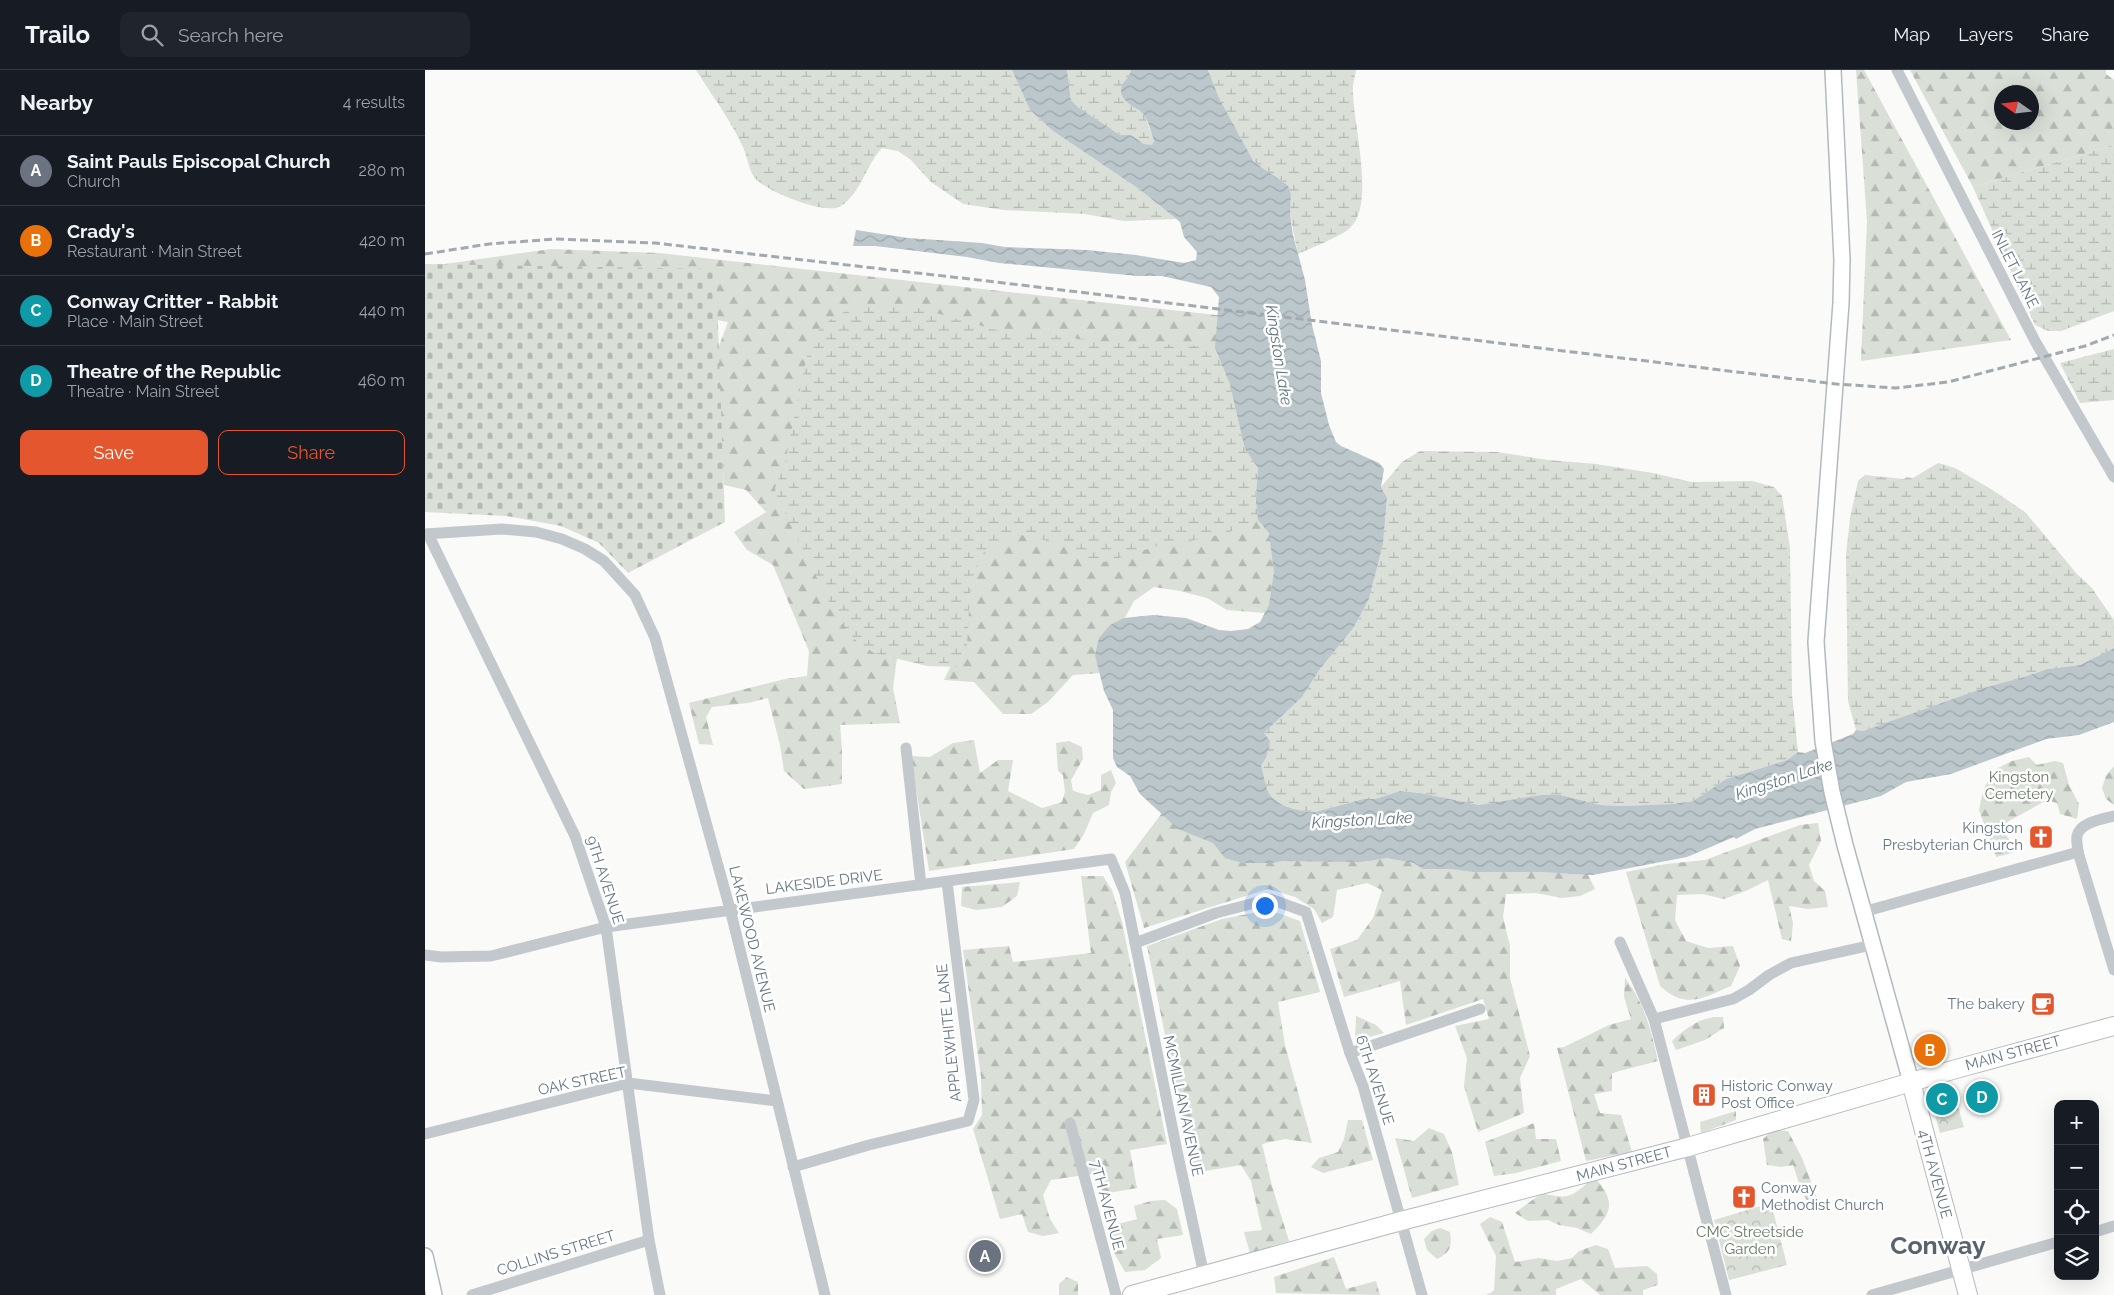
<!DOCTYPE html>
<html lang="en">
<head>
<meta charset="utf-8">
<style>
	:root { --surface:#171b24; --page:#20242c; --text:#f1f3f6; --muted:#9ea1a6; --line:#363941; --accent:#e4572e }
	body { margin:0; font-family:Raleway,sans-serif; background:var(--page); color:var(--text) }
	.controls { position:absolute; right:15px; bottom:15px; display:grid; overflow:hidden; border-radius:10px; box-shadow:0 5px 20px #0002 }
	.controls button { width:45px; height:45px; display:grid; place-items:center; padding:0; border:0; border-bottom:1px solid var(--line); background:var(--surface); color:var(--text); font:25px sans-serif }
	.compass { position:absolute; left:1569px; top:15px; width:45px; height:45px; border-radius:50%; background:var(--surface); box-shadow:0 5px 20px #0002; rotate:284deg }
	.you { position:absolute; left:839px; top:835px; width:18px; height:18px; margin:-12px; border:4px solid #fff; border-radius:50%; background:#1a73e8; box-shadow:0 0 0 8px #1a73e833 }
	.badge { display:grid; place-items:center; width:32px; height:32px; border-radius:50%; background:var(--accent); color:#fff; font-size:16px; font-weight:700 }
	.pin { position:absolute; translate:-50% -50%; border:2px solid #fff; box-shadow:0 1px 5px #0006 }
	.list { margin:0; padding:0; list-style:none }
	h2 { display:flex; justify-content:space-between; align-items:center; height:65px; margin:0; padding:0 20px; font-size:21px }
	h2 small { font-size:16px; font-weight:400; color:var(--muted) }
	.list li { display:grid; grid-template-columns:32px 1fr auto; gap:15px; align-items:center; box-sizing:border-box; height:70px; padding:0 20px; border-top:1px solid var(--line) }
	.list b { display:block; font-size:19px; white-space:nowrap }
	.list p { margin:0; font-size:16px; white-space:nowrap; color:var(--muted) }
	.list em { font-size:16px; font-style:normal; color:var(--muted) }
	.actions { display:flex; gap:10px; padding:15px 20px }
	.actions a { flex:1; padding:11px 0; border:1px solid var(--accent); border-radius:10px; text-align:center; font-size:18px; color:var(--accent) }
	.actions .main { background:var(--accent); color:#fff }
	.icon { flex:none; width:28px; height:28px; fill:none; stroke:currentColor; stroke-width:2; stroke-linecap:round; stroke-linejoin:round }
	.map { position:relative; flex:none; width:1689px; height:1225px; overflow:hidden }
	header { display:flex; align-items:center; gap:30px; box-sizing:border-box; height:70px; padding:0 25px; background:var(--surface); border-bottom:1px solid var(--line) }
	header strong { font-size:24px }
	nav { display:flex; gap:28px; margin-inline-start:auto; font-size:18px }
	.search { width:350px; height:45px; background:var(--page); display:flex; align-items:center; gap:12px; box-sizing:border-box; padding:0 18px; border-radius:10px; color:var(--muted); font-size:19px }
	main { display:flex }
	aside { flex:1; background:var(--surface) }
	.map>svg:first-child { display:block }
	.forest { fill:url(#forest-firs); fill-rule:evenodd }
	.wetland { fill:url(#wetland-marsh) }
	.cemetery { fill:url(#cemetery-stones) }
	.park { fill:url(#park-crowns) }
	.water { fill:url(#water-waves) }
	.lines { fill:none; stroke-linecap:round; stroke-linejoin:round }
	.secondary-casing { stroke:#b3babf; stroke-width:18 }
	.primary-casing { stroke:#b5babe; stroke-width:20 }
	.street { stroke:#c3c8cc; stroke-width:11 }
	.secondary { stroke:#fff; stroke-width:15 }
	.primary { stroke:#fff; stroke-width:18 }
	.rail { stroke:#a2aab0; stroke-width:3; stroke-dasharray:8 4; stroke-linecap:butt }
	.labels { text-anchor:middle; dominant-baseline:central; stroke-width:5; stroke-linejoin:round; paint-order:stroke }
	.street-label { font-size:15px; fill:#657683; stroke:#fff }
	.park-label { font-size:15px; fill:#687a64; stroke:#fff }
	.poi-label { font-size:15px; fill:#657683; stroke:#fff; text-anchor:end }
	.water-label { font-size:16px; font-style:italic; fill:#60757c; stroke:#fff }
	.town-label { font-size:25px; font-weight:bold; fill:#57646e; stroke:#fff }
</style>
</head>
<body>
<header>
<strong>Trailo</strong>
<div class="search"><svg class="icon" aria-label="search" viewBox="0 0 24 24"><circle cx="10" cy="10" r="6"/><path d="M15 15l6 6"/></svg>Search here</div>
<nav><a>Map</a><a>Layers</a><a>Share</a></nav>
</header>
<main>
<aside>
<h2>Nearby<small>4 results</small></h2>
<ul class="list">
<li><span class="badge" style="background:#6b7280">A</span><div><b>Saint Pauls Episcopal Church</b><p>Church</p></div><em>280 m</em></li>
<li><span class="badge" style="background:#e8710a">B</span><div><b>Crady's</b><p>Restaurant · Main Street</p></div><em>420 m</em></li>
<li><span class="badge" style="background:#0f9aa8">C</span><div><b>Conway Critter - Rabbit</b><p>Place · Main Street</p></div><em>440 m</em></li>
<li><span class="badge" style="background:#0f9aa8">D</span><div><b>Theatre of the Republic</b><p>Theatre · Main Street</p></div><em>460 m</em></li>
</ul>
<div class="actions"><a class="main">Save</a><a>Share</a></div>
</aside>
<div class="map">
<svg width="1689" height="1225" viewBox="0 0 1689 1225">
	<defs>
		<pattern id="forest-firs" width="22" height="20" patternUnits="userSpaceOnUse" patternTransform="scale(1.25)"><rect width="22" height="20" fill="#dadfd7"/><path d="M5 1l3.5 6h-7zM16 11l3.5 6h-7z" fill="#b4b9b4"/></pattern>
		<pattern id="wetland-marsh" width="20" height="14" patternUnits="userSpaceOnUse" patternTransform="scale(1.25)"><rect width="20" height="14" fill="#dadfd7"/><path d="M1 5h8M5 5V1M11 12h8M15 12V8" fill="none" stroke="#b4b9b4"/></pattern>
		<pattern id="cemetery-stones" width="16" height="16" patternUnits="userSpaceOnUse" patternTransform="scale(1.25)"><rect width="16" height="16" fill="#dadfd7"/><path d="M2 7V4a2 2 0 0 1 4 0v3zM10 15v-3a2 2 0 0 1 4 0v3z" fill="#b4b9b4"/></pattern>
		<pattern id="park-crowns" width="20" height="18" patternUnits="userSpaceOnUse" patternTransform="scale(1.25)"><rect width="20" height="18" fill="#dadfd7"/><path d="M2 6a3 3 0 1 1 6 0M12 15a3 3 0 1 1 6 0" fill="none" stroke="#b4b9b4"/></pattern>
		<pattern id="water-waves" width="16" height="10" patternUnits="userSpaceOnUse" patternTransform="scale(1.25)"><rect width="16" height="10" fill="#bbc7cb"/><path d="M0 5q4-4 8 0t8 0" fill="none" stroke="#9ca6aa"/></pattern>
	</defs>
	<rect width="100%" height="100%" fill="#fafaf8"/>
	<g class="forest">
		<polygon points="1431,0 1439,0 1586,270 1436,291 1442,151"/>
		<path d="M1485,0H1681V4L1689,10V75L1548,117ZM1576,22H1606V52H1576Z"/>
		<polygon points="126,179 234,183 800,246 855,515 840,543 802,540 782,528 755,521 729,517 709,531 691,564 675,603 648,605 623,632 606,644 578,644 549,612 519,610 531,585 474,573 468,618 475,653 415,655 417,679 417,714 379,719 359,701 355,675 343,628 323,633 287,637 281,647 288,675 274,674 264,633 360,609 382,606 384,581 348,495 322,480 309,462 341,442 321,420 299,415 291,284 303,252 0,194 13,195"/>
		<polygon points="549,670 555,703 573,690 588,690 583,721 617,738 637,732 640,722 638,705 633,701 631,673 644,671 657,677 658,689 646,710 648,721 663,725 676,720 676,705 686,700 691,713 686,722 684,735 668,743 659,764 649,779 504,801 486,686 505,687 528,673"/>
		<polygon points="1604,687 1612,695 1630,691 1638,693 1644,715 1654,734 1652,749 1635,744 1632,733 1622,730 1582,752 1578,761 1584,769 1587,783 1571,787 1554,740 1557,725 1567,701 1587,691"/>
		<polygon points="1689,696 1689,735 1681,729 1677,718 1681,706"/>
		<polygon points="740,739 1161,801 1170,819 1155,826 1137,828 1111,823 1081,824 1078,847 1085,876 1085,908 1105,986 1095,1008 1099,1043 1053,1062 1039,1016 1042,988 1030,956 1064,949 1058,929 981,955 975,911 919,927 905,879 932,870 948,848 957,820 942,813 912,820 908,847 897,853 889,839 870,827 843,819 719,858 700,792"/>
		<path d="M1393,753L1396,771L1384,795L1389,811L1400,821L1403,837L1383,839L1364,836L1368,853L1366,871L1357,869L1343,810L1323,820L1299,829L1277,824L1252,825L1250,850L1261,871L1283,878L1308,876L1315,896L1306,916C1278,928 1261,940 1235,916L1201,802L1241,794L1280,790L1375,755Z"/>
		<polygon points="656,806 678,806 687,820 697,852 742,1074 705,1080 712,1118 678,1124 673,1103 626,1110 618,1125 625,1149 634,1163 618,1166 603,1162 597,1144 575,1149 548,1059 557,1045 556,1007 538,880 584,876 588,892 666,883"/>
		<polygon points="595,812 592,826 577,837 551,840 536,836 537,817"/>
		<polygon points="838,841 853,843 875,851 895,922 853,932 860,975 887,1073 860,1069 837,1074 847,1116 864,1171 825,1183 819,1162 837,1160 826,1111 816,1095 768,1103 722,876 797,849"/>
		<path d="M1200,908C1220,934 1226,960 1233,991L1187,1003V1021L1169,1024L1175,1043L1196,1045L1207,1082L1161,1091L1132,978L1139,977L1184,955L1206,949L1199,927Z"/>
		<polygon points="931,946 951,955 959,963 930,971"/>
		<path d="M1289,947H1298L1299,958L1280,970L1251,980L1247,971C1260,959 1271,950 1289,947Z"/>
		<polygon points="1311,1041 1311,1050 1276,1063 1275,1052"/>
		<polygon points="923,1050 937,1050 948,1090 898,1103 886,1097 894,1088 913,1082 919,1069"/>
		<polygon points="1109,1053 1111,1069 1131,1069 1136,1091 1091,1103 1069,1106 1060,1072"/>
		<polygon points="1004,1058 1019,1064 1027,1082 1034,1115 987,1128 970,1068 989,1071"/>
		<polygon points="1348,1060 1363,1061 1377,1088 1392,1128 1385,1134 1378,1125 1368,1095 1356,1097 1342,1095 1338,1069"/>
		<path d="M1169,1107C1190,1130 1189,1142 1166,1164L1152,1158L1134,1155L1123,1150L1103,1151L1090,1143L1117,1123C1145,1131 1149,1125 1169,1107Z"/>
		<polygon points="740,1130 752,1139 758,1165 732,1169 736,1188 720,1200 700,1202 688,1181 682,1157 712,1149 709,1136 726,1131"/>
		<polygon points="1065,1147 1077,1152 1090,1192 1114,1188 1132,1191 1147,1188 1154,1181 1171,1175 1183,1179 1190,1198 1222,1196 1232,1204 1233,1215 1218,1220 1218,1225 1175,1225 1156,1209 1131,1219 1131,1225 1061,1225 1069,1221 1071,1186 1055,1154"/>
		<path d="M1015,1158L1025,1162C1027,1176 1026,1182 1012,1189L1002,1180L999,1169L1007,1161Z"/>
		<polygon points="909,1187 921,1219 951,1211 955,1225 851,1223 849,1207"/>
		<polygon points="642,1207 653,1212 653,1225 634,1225 634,1214"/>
	</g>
	<g class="wetland">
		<path d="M271,0H587L605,40L628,61L714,119L751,149L699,151L660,144L579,140L538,134L506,112L486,90L473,81L457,78C441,95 436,123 416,136C401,146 339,121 329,107C323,98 322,84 317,75C305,49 286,24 271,0Z"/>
		<polygon points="642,0 706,0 699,29 720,46 729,71 727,76 719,74 706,65 695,65 653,37 646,30"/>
		<path d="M783,0H931C930,5 929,10 928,15C926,49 952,133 925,158C915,167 886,178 873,184L865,145L866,125L858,112L829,92L794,28Z"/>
		<polygon points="1689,75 1689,241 1636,261 1623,261 1610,255 1548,117"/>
		<path d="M444,235L486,236L575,261L610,262L679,272L730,275L754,274L790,278L805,314L820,379L833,398L831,429L833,450L802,463L766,471L742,473L681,492L666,491L633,473L596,465L580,468L569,474L555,486L545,522L542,576L537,597L502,596L449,583L432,572L411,546L365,454L351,424L350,418L360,392L384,276C396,250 418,240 444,235Z"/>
		<polygon points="1689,279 1689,330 1655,333 1635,293"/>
		<path d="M995,381L1072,382L1123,390L1171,394L1228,403L1266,412L1327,411L1349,417L1357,426L1365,478L1367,624L1373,682L1362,690L1301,709L1268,731L1247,734L1198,736L1175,735L1136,725L1054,735L996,723L975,721L950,729H937L890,742C876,742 855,737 846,726C840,720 838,704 836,696L841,688L839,663L877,627L895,599L929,557L944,529L958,474L962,428L956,417L977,392Z"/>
		<polygon points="1513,393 1530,398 1566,419 1600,442 1652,504 1666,517 1689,550 1689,578 1655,595 1622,599 1438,661 1431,660 1423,631 1421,485 1425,448 1433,411 1440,405 1479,409 1482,407 1488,408"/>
	</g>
	<polygon class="cemetery" points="0,194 291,199 300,452 203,503 174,473 136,456 81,446 0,442"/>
	<g class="park">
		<polygon points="1526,1014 1539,1057 1515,1063 1503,1021"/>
		<polygon points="1346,1133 1362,1195 1304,1210 1289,1150"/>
	</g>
	<path class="water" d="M587,0H642L646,30L653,37L695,65H706L719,74L727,75L729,71C726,63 724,52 719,45C712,37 696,33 696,20C697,11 705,8 706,0H783L794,28L829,92L858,112L863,116L866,125L865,145L868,165L880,210L887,255L896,291V323L904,355L911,372L916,376L954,393L959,399L956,417L962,428L958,474L944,529L929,557L895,599L877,627L839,663L845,671L841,688L836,696C839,704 840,720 846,726C855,737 876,742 890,742L938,729H950L975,721L996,723L1054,735L1117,725H1136L1175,735L1198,736L1247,734L1268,731L1301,709L1362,690L1373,682L1380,683L1428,664L1431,660L1438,661L1559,618L1599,607L1622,599L1655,595L1689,578V652L1654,665L1621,669L1526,704L1481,712L1456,726L1330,759L1311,769L1309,767L1262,787L1168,805L1119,802H1048L1027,799H998L989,793L962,788L935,792L857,791L846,793H817L800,788L788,773L753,759L715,724L705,706L692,697L688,688V640L679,621L670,585L674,568L685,555L699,548L728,545L761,548L794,560L806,561L823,559L835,552L844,535L849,502L844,463L833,450L831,429L833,398L820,379L805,314L790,278L794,227L786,217L737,206H713L574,193L542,187L450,176H428L431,160L483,168L557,173L580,177L662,180L711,185L759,193L771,190L772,182L759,167L755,152L714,119L628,61L605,40Z"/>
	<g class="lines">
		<defs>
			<g id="secondary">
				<polyline points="1408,0 1417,190 1416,233 1391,572 1398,671 1407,722 1420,775 1486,1012"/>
				<polyline points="0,1186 9,1225"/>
			</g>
			<g id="primary">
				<polyline points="1486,1012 1543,1225"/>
				<polyline points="707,1225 976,1151 1263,1077 1531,999 1689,956"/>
			</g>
		</defs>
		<use href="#secondary" class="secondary-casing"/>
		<use href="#primary" class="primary-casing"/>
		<g class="street">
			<polyline points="1472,0 1610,271 1689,407"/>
			<polyline points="0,464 77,459 111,462 137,469 160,479 179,491 210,525 230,568 305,839 400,1225"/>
			<polyline points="3,464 150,766 181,857 224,1170 235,1225"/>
			<polyline points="481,678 496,815"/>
			<path d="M1689,746C1678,749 1655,752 1652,766C1651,771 1653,778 1653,782L1689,900"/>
			<polyline points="1438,842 1653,782"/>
			<polyline points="1195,872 1229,949 1301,1225"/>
			<polyline points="710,873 791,843 845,829 881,842 925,983 938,1016 997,1225"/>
			<polyline points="0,885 16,887 66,886 181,857 686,789 700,823 752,1081 779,1205"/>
			<polyline points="1229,949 1308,929 1324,920 1344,905 1366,893 1447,875"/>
			<polyline points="925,983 1055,939"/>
			<polyline points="645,1053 691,1225"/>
			<polyline points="0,1064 203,1013 352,1031"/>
			<polyline points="368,1097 444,1075 543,1051 549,1030 522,812"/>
			<polyline points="1670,1162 1689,1156"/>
			<polyline points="47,1225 224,1170"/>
			<polyline points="1447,1225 1633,1172"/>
		</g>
		<use href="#secondary" class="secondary"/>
		<use href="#primary" class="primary"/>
		<polyline class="rail" points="0,184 64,174 130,169 230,173 571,212 1411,314 1471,318 1523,312 1660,276 1689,265"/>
	</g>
	<defs>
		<symbol id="church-square" viewBox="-11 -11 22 22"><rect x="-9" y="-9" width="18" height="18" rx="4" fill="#e4572e" stroke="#fff"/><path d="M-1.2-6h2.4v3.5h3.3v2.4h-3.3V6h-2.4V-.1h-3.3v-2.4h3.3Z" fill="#fff"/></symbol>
		<symbol id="cafe-square" viewBox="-11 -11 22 22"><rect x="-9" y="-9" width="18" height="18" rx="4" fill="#e4572e" stroke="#fff"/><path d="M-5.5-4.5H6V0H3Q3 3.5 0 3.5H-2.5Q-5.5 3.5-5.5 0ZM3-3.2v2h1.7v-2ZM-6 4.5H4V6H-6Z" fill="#fff"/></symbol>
		<symbol id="building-square" viewBox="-11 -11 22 22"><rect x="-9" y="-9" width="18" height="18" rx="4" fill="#e4572e" stroke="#fff"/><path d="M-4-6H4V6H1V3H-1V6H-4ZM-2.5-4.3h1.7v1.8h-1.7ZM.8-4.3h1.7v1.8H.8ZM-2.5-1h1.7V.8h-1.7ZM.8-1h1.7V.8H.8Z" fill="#fff"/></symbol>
	</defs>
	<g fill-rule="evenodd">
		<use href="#church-square" x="1602" y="753" width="28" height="28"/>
		<use href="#cafe-square" x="1604" y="920" width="28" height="28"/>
		<use href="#building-square" x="1265" y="1011" width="28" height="28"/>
		<use href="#church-square" x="1305" y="1113" width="28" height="28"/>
	</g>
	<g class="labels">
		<g class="street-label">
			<text transform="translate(1590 199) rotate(63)">INLET LANE</text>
			<text transform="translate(180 810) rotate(72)">9TH AVENUE</text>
			<text transform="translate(399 812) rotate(-7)">LAKESIDE DRIVE</text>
			<text transform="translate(327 869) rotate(76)">LAKEWOOD AVENUE</text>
			<text transform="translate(524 963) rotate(-96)">APPLEWHITE LANE</text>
			<text transform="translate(1588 983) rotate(-15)">MAIN STREET</text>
			<text transform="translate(950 1010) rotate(72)">6TH AVENUE</text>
			<text transform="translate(157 1011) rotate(-12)">OAK STREET</text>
			<text transform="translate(758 1036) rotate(78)">MCMILLAN AVENUE</text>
			<text transform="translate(1199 1094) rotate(-15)">MAIN STREET</text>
			<text transform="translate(1510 1104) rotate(75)">4TH AVENUE</text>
			<text transform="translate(682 1135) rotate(75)">7TH AVENUE</text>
			<text transform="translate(131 1183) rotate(-17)">COLLINS STREET</text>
		</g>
		<g class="park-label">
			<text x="1594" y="707">Kingston<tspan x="1594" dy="17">Cemetery</tspan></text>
			<text x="1325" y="1162">CMC Streetside<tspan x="1325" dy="17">Garden</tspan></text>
		</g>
		<g class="poi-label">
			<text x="1598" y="758">Kingston<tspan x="1598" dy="17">Presbyterian Church</tspan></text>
			<text x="1600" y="934">The bakery</text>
			<text x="1296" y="1016" text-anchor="start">Historic Conway<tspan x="1296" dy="17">Post Office</tspan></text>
			<text x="1336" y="1118" text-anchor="start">Conway<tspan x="1336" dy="17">Methodist Church</tspan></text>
		</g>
		<g class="water-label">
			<text transform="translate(854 285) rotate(81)">Kingston Lake</text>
			<text transform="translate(1359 709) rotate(-18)">Kingston Lake</text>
			<text transform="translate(937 750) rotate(-3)">Kingston Lake</text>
		</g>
		<g class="town-label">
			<text x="1513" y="1175">Conway</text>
		</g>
	</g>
</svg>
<div class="controls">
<button>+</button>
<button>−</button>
<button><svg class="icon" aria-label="locate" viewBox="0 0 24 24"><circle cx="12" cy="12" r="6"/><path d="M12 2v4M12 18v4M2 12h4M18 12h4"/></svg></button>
<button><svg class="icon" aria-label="layers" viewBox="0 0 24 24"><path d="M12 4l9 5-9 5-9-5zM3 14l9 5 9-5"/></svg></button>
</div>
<svg class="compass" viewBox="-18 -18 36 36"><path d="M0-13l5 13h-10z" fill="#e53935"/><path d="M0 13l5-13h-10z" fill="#9ea1a6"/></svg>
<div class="you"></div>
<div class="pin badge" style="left:560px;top:1186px;background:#6b7280">A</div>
<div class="pin badge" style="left:1505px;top:980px;background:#e8710a">B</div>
<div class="pin badge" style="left:1517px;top:1029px;background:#0f9aa8">C</div>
<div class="pin badge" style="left:1557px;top:1027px;background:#0f9aa8">D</div>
</div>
</main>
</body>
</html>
